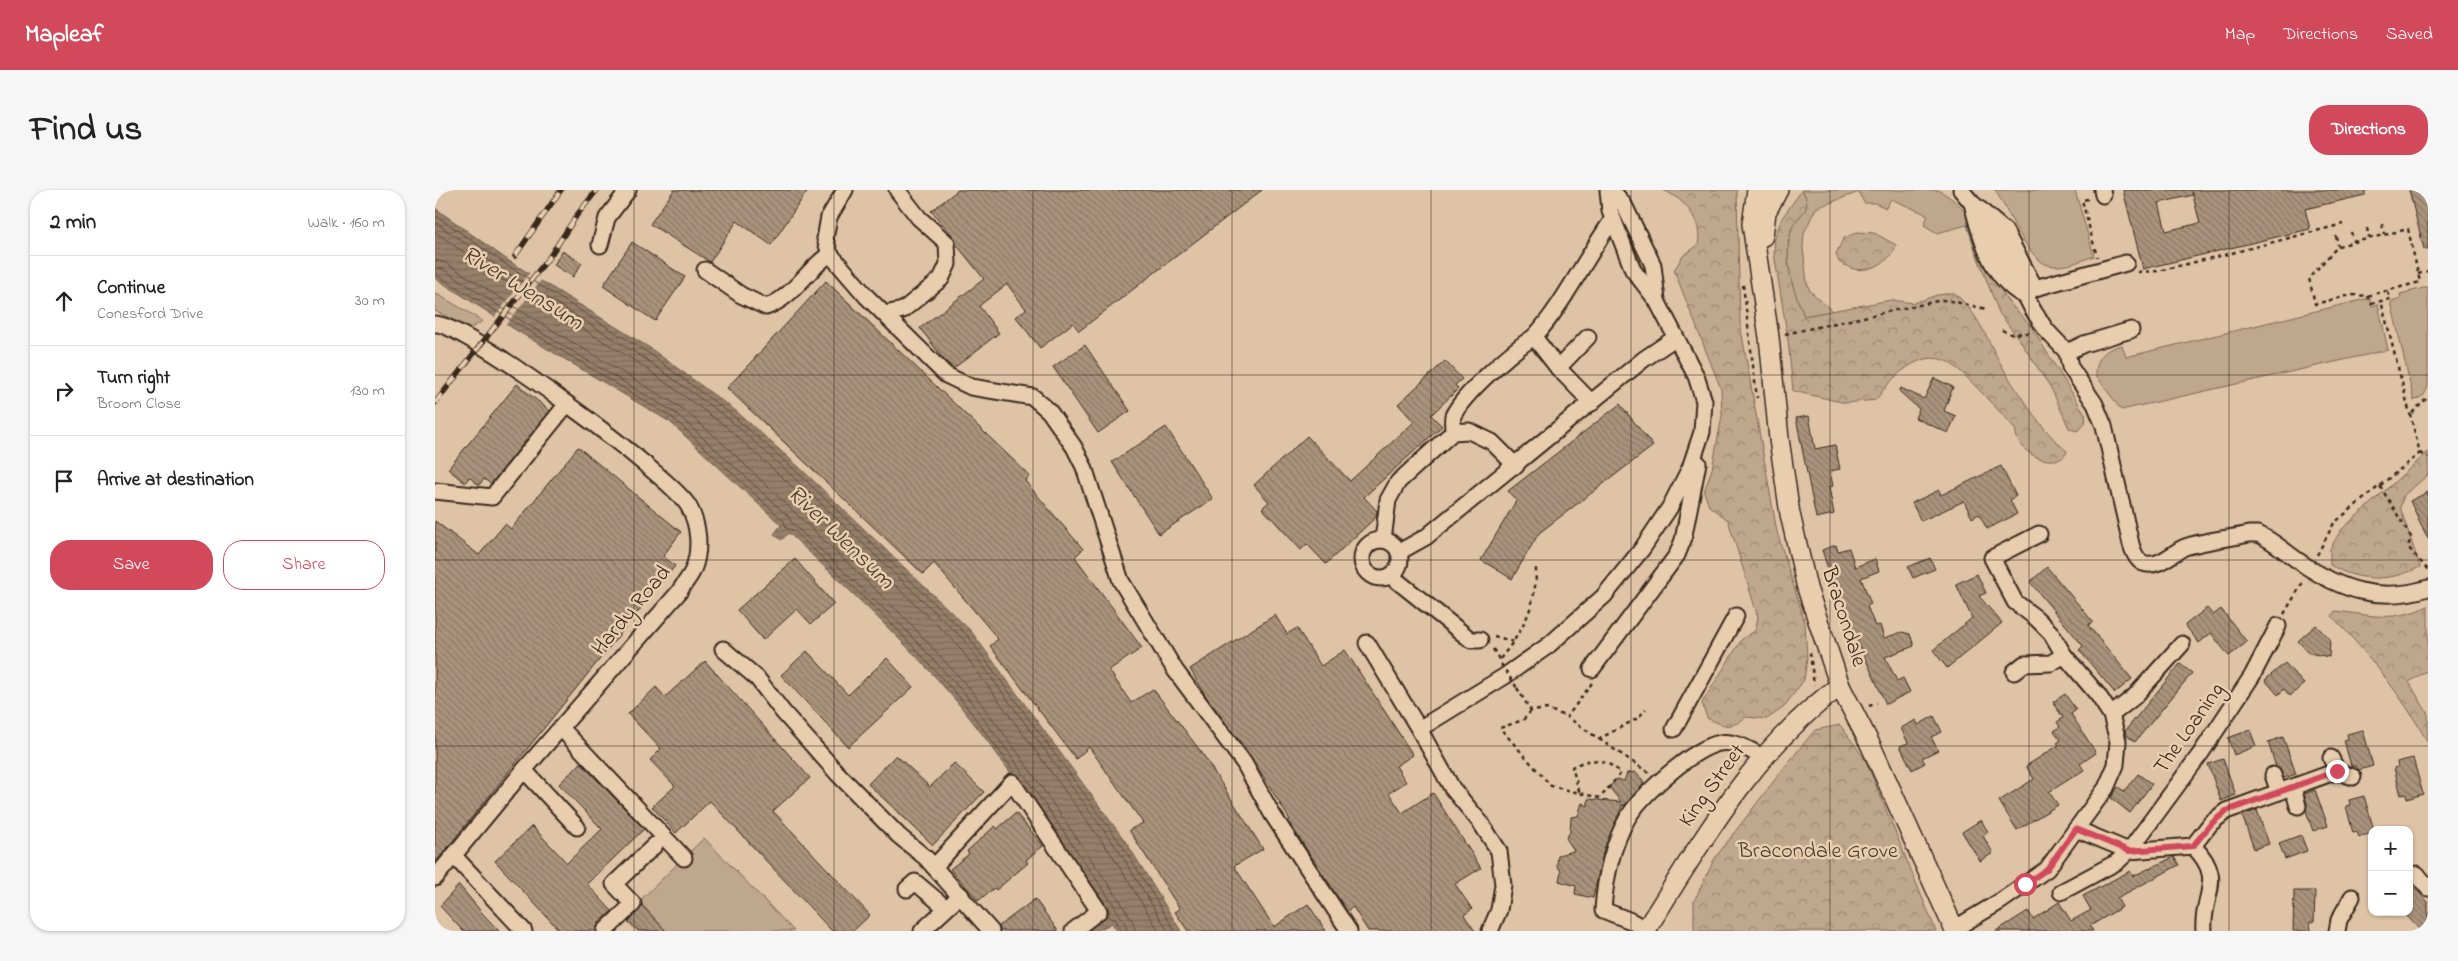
<!DOCTYPE html>
<html lang="en">
<head>
<meta charset="utf-8">
<style>
	:root { --surface:#fff; --page:#f6f6f6; --text:#222; --muted:#767676; --line:#e0e0e0; --accent:#d1495b }
	body { margin:0; font-family:"Indie Flower",sans-serif; background:var(--page); color:var(--text) }
	.controls { position:absolute; right:15px; bottom:15px; display:grid; overflow:hidden; border-radius:10px; box-shadow:0 1px 4px #0004 }
	.controls button { width:45px; height:45px; display:grid; place-items:center; padding:0; border:0; border-bottom:1px solid var(--line); background:var(--surface); color:var(--text); font:25px sans-serif }
	.stop { position:absolute; width:15px; height:15px; margin:-11px; border:4px solid #d1495b; border-radius:50%; background:#fff }
	.stop.end { background:#d1495b; border-color:#fff; box-shadow:0 1px 5px #0008 }
	.list { margin:0; padding:0; list-style:none }
	h2 { display:flex; justify-content:space-between; align-items:center; height:65px; margin:0; padding:0 20px; font-size:21px }
	h2 small { font-size:16px; font-weight:400; color:var(--muted) }
	.list li { display:grid; grid-template-columns:32px 1fr auto; gap:15px; align-items:center; box-sizing:border-box; height:90px; padding:0 20px; border-top:1px solid var(--line) }
	.list b { display:block; font-size:19px; white-space:nowrap }
	.list p { margin:0; font-size:16px; white-space:nowrap; color:var(--muted) }
	.list em { font-size:16px; font-style:normal; color:var(--muted) }
	.actions { display:flex; gap:10px; padding:15px 20px }
	.actions a { flex:1; padding:11px 0; border:1px solid var(--accent); border-radius:20px; text-align:center; font-size:18px; color:var(--accent) }
	.actions .main { background:var(--accent); color:#fff }
	.icon { flex:none; width:28px; height:28px; fill:none; stroke:currentColor; stroke-width:2; stroke-linecap:round; stroke-linejoin:round }
	.map { position:relative; flex:none; width:1993px; height:741px; overflow:hidden; border-radius:20px }
	header { display:flex; align-items:center; gap:30px; box-sizing:border-box; height:70px; padding:0 25px; background:var(--accent); color:#fff }
	header strong { font-size:24px }
	nav { display:flex; gap:28px; margin-inline-start:auto; font-size:18px }
	.intro { display:flex; align-items:center; justify-content:space-between; box-sizing:border-box; height:120px; padding:0 30px }
	h1 { margin:0; font-size:35px }
	.button { padding:12px 22px; border-radius:20px; background:var(--accent); color:#fff; font-size:18px; font-weight:700 }
	main { display:flex; gap:30px; padding:0 30px }
	aside { flex:1; background:var(--surface); border-radius:20px; box-shadow:0 1px 4px #0004 }
	.map>svg:first-child { display:block }
	.green { fill:#bfa78d; stroke:#7d6856 }
	.forest { fill:url(#forest-crowns); stroke:#7d6856 }
	.water { fill:url(#water-rules); stroke:#725e4c }
	.pier { fill:#dec3a6 }
	.lines { fill:none; stroke-linecap:round; stroke-linejoin:round }
	.shore { stroke:#604c3d; stroke-width:1 }
	.building { fill:url(#building-back-hatch); stroke:#3b2a1e; fill-rule:evenodd }
	.minor-casing { stroke:#3b2a1e; stroke-width:19 }
	.major-casing { stroke:#3b2a1e; stroke-width:22 }
	.path { stroke:#3b2a1e; stroke-width:2.5; stroke-dasharray:4 4; stroke-linecap:butt }
	.minor { stroke:#e8cdaf; stroke-width:15 }
	.major { stroke:#e8cdaf; stroke-width:19 }
	.rail-casing { stroke:#3b2a1e; stroke-width:5.5 }
	.rail { stroke:#e8cdaf; stroke-width:4; stroke-dasharray:11; stroke-linecap:butt }
	.path-bridge { stroke:#3b2a1e; stroke-width:2.5; stroke-dasharray:4 4; stroke-linecap:butt }
	.route { stroke:#d1495b; stroke-width:6 }
	.grid { fill:none; stroke:#3b2a1e; stroke-width:1; stroke-opacity:0.55 }
	.labels { text-anchor:middle; dominant-baseline:central; stroke-width:5; stroke-linejoin:round; paint-order:stroke }
	.street-label { font-size:22px; fill:#3b2a1e; stroke:#e8cdaf }
	.park-label { font-size:22px; fill:#4f3d2f; stroke:#e8cdaf }
	.water-label { font-size:24px; font-style:italic; fill:#4d3b2d; stroke:#e8cdaf }
</style>
</head>
<body>
<header>
<strong>Mapleaf</strong>
<nav><a>Map</a><a>Directions</a><a>Saved</a></nav>
</header>
<div class="intro"><h1>Find us</h1><a class="button">Directions</a></div>
<main>
<aside>
<h2>2 min<small>Walk · 160 m</small></h2>
<ul class="list">
<li><svg class="icon" aria-label="ahead" viewBox="0 0 24 24"><path d="M12 20V5M6 11l6-6 6 6"/></svg><div><b>Continue</b><p>Conesford Drive</p></div><em>30 m</em></li>
<li><svg class="icon" aria-label="right" viewBox="0 0 24 24"><path d="M7 20v-9h11M14 6l5 5-5 5"/></svg><div><b>Turn right</b><p>Broom Close</p></div><em>130 m</em></li>
<li><svg class="icon" aria-label="arrive" viewBox="0 0 24 24"><path d="M6 21V4h12l-3 4 3 4H6"/></svg><div><b>Arrive at destination</b></div></li>
</ul>
<div class="actions"><a class="main">Save</a><a>Share</a></div>
</aside>
<div class="map">
<svg width="1993" height="741" viewBox="0 0 1993 741">
	<defs>
		<pattern id="forest-crowns" width="20" height="18" patternUnits="userSpaceOnUse" patternTransform="scale(1.25)"><rect width="20" height="18" fill="#bfa78d"/><path d="M2 6a3 3 0 1 1 6 0M12 15a3 3 0 1 1 6 0" fill="none" stroke="#9c8873"/></pattern>
		<pattern id="water-rules" width="6" height="5" patternUnits="userSpaceOnUse" patternTransform="scale(1.25)"><rect width="6" height="5" fill="#97806b"/><path d="M0 2.5h6" fill="none" stroke="#7c6957"/></pattern>
		<pattern id="building-back-hatch" width="6" height="6" patternUnits="userSpaceOnUse" patternTransform="scale(1.25)"><rect width="6" height="6" fill="#aa937c"/><path d="M-1 5l2 2M0 0l6 6M5-1l2 2" fill="none" stroke="#8c7865"/></pattern>
	</defs>
	<rect width="100%" height="100%" fill="#dec3a6"/>
	<filter id="ink" filterUnits="userSpaceOnUse"><feTurbulence type="fractalNoise" baseFrequency=".02" numOctaves="2"/><feDisplacementMap in="SourceGraphic" scale="10" xChannelSelector="R" yChannelSelector="G"/><feConvolveMatrix kernelMatrix="1 2 1 2 8 2 1 2 1" color-interpolation-filters="sRGB"/></filter>
	<g filter="url(#ink)">
		<g class="green">
			<path d="M1367,0H1503C1528,13 1537,31 1548,56L1540,60L1532,35L1502,43L1489,35L1493,25L1456,9L1451,18L1440,13H1429L1424,2L1381,18L1369,43L1368,58L1372,93L1375,101L1397,121L1369,126C1360,104 1352,84 1353,59C1353,54 1355,46 1356,40C1363,22 1379,22 1367,0Z"/>
			<path d="M1560,0H1640L1659,66C1645,71 1629,79 1613,75C1593,70 1572,18 1560,0Z"/>
			<polygon points="1993,97 1993,197 1989,205 1979,211 1956,112 1966,109 1965,104"/>
			<polygon points="0,103 48,131 36,138 0,121"/>
			<path d="M1935,108L1937,116L1943,114L1953,160L1686,220L1661,185C1661,167 1670,159 1687,155L1691,167Z"/>
			<polygon points="269,648 359,741 202,741 188,727"/>
		</g>
		<g class="forest">
			<path d="M1228,0H1302L1305,134L1342,342L1370,433L1372,468L1369,490L1348,518L1332,529L1311,527C1295,540 1289,536 1272,528L1267,513L1307,449L1320,441L1323,427L1293,330L1274,316L1269,302L1277,279L1287,226L1286,199L1239,80L1248,66L1263,55C1268,31 1250,9 1228,0Z"/>
			<path d="M1367,0C1380,22 1363,22 1356,40C1355,45 1353,54 1353,59C1352,84 1360,104 1369,126L1456,110L1479,113L1502,105L1519,103C1540,119 1551,146 1563,169C1577,195 1609,244 1632,261C1629,269 1625,270 1617,270C1604,271 1589,262 1583,250C1581,246 1581,242 1580,239C1572,227 1558,216 1549,205C1539,195 1527,181 1515,173C1486,156 1456,188 1441,210L1411,213L1358,201L1353,150L1339,63L1340,47L1347,28Z"/>
			<path d="M1422,42L1439,43L1461,55C1457,72 1435,82 1419,79C1414,78 1408,74 1404,72L1401,64L1408,49Z"/>
			<path d="M1548,56L1557,82L1571,109L1595,135L1650,224C1652,233 1649,237 1641,241L1634,238L1617,200L1584,149L1564,123L1540,60Z"/>
			<path d="M1993,262V285L1969,305L1965,317L1985,377C1955,392 1924,392 1895,375V359L1906,340Z"/>
			<path d="M1993,416V480L1974,492L1993,524V553C1968,506 1933,464 1897,426L1900,421C1937,425 1957,433 1993,416Z"/>
			<polygon points="1405,535 1430,569 1501,741 1259,741 1259,711 1280,668 1348,579 1380,540"/>
		</g>
		<path class="water" d="M0,18L74,71L215,158L301,221L364,277L536,441L693,655L746,741H682L677,733L662,741H646L670,722C622,652 576,578 522,512C471,451 411,398 354,343L346,350L339,344L346,335L235,232L79,139L0,88Z"/>
		<polygon class="pier" points="96,81 107,89 70,136 58,129"/>
		<g class="lines">
			<g class="shore">
				<polyline points="0,25 72,75 212,162 297,225 361,281 532,445 689,658 740,741"/>
				<polyline points="0,32 68,80 209,168 294,229 356,285 528,449 684,661 733,741"/>
				<polyline points="0,42 64,87 205,174 289,235 351,291 522,454 677,665 724,741"/>
				<polyline points="0,70 11,73 89,123 245,217 283,249 472,430 536,500 583,563 685,711 698,732 700,741"/>
				<path d="M0,78L8,79L85,130L242,224L353,326L357,333L466,435L531,505L577,567L679,715C683,724 691,731 692,741"/>
				<polyline points="0,84 238,228 349,331 351,338 358,340 462,439 526,509 582,585"/>
				<polyline points="633,660 674,719 674,727 681,730 686,741"/>
			</g>
		</g>
		<g class="building">
			<polygon points="239,0 373,0 336,55 302,31 275,72 215,34"/>
			<polygon points="523,0 827,0 644,141 638,133 605,158 581,127 591,119 572,94 544,116 564,143 519,178 510,171 485,138 549,89 521,54 518,46 496,21"/>
			<path d="M1688,0H1930V5L1870,19L1875,39L1708,79ZM1757,2L1765,33L1731,41L1724,13L1758,5Z"/>
			<polygon points="1974,0 1993,0 1993,59 1989,59"/>
			<polygon points="197,52 250,87 220,131 168,96"/>
			<polygon points="127,61 147,73 138,87 119,75"/>
			<polygon points="391,91 595,286 590,291 648,359 640,367 707,458 674,480 696,513 718,499 767,563 828,659 799,676 839,737 873,714 891,741 753,741 740,722 745,719 694,640 708,633 654,557 641,569 555,456 563,449 499,373 488,384 292,198"/>
			<polygon points="650,155 695,221 663,243 618,177"/>
			<polygon points="1010,171 1027,189 1020,195 1023,199 996,225 1007,236 929,307 942,321 941,327 891,374 872,354 866,360 827,318 834,312 819,295 872,246 915,291 979,232 963,214"/>
			<polygon points="1499,188 1518,197 1509,221 1521,226 1513,243 1480,228 1484,219 1464,201 1466,198 1489,209"/>
			<polygon points="82,194 115,221 56,294 49,289 44,295 34,287 30,293 13,279"/>
			<polygon points="1185,214 1218,256 1104,343 1077,389 1046,370 1081,311 1073,301"/>
			<polygon points="1374,226 1380,259 1400,255 1405,279 1395,281 1398,296 1394,297 1399,324 1381,328 1361,228"/>
			<polygon points="731,237 778,309 724,344 677,272"/>
			<polygon points="143,257 246,342 228,366 240,376 0,673 0,331 44,365 70,334 76,339"/>
			<polygon points="1566,276 1581,306 1575,310 1582,324 1552,339 1544,324 1537,328 1529,311 1486,331 1477,313 1504,300 1506,305"/>
			<polygon points="1993,302 1993,349 1975,311"/>
			<polygon points="1401,355 1403,361 1414,358 1420,377 1440,369 1444,381 1426,388 1436,414 1432,416 1440,436 1445,435 1449,448 1467,442 1475,444 1479,456 1450,467 1462,491 1468,488 1475,502 1451,514 1419,444 1402,400 1400,401 1387,360"/>
			<polygon points="1495,368 1500,379 1478,388 1473,377"/>
			<polygon points="360,369 399,414 376,434 362,419 328,450 302,420"/>
			<polygon points="1612,377 1658,432 1653,435 1697,489 1680,503 1644,460 1648,456 1595,392"/>
			<polygon points="1542,384 1551,403 1544,406 1567,433 1512,478 1498,460 1537,428 1521,394"/>
			<polygon points="1772,418 1778,425 1786,419 1812,452 1794,466 1776,443 1764,453 1750,435"/>
			<polygon points="840,425 852,444 862,438 886,476 910,460 978,565 961,576 971,592 954,603 967,623 998,603 1046,678 1020,694 1037,719 1029,725 1040,741 933,741 918,717 912,721 853,631 855,630 817,568 772,508 755,479"/>
			<polygon points="1881,435 1895,450 1894,467 1874,463 1863,451"/>
			<polygon points="372,461 413,505 452,468 478,497 413,557 346,485"/>
			<polygon points="270,471 375,588 338,621 435,725 418,741 397,741 275,611 241,643 217,617 240,596 215,570 226,559 193,524 221,497 230,507"/>
			<polygon points="1850,473 1869,494 1855,506 1849,499 1843,505 1830,490"/>
			<polygon points="1745,474 1757,483 1700,552 1691,545 1690,541"/>
			<polygon points="1630,504 1641,520 1636,524 1661,563 1645,574 1649,580 1614,602 1623,615 1582,640 1564,611 1599,589 1591,576 1624,555 1622,553 1626,550 1619,541 1625,537 1622,532 1628,528 1618,512"/>
			<polygon points="1499,526 1507,542 1496,547 1503,560 1487,568 1490,573 1477,580 1465,556 1473,553 1466,538 1481,530 1483,535"/>
			<polygon points="1815,540 1821,556 1799,565 1793,548"/>
			<polygon points="1928,540 1938,576 1924,580 1921,576 1916,576 1909,550 1913,549 1912,544"/>
			<polygon points="1848,547 1861,584 1849,588 1841,577 1833,552"/>
			<polygon points="461,565 495,597 519,573 549,602 498,655 433,594"/>
			<polygon points="1978,568 1988,604 1972,609 1971,604 1966,605 1959,578 1963,577 1962,572"/>
			<polygon points="1788,569 1801,605 1786,611 1773,574"/>
			<polygon points="146,573 209,639 152,694 177,721 163,734 161,741 125,741 60,671 97,636 132,673 167,639 124,594"/>
			<polygon points="1200,582 1208,590 1208,595 1189,616 1188,614 1169,659 1158,708 1140,704 1141,696 1124,691 1126,681 1122,676 1123,665 1139,661 1131,648 1135,642 1136,627 1143,626 1147,613 1153,616 1153,609 1186,612 1174,597 1182,589 1189,591 1192,583"/>
			<polygon points="1703,584 1717,594 1695,623 1676,608 1683,597 1689,601"/>
			<polygon points="1880,600 1893,636 1878,641 1871,621 1872,614 1869,604"/>
			<polygon points="1929,606 1939,640 1937,640 1937,643 1924,647 1922,642 1918,643 1911,616 1915,615 1914,610"/>
			<polygon points="1822,620 1834,654 1819,659 1807,625"/>
			<polygon points="581,623 608,656 591,670 593,673 561,700 559,698 543,711 515,679 534,664 532,661 560,636 562,639"/>
			<polygon points="1546,630 1553,642 1548,646 1558,663 1545,671 1527,642"/>
			<polygon points="1866,645 1872,661 1850,669 1844,653"/>
			<polygon points="1739,667 1744,675 1682,708 1687,717 1655,736 1658,741 1561,741 1593,721 1598,729 1624,712 1636,731 1656,720 1648,706 1695,681 1698,686"/>
			<polygon points="1974,692 1993,712 1993,741 1986,741 1971,725 1974,722"/>
			<polygon points="24,695 48,724 64,741 28,741 5,716"/>
			<polygon points="1859,701 1880,701 1879,732 1875,732 1876,741 1858,741"/>
			<polygon points="600,709 623,741 565,741 564,736"/>
			<polygon points="207,715 231,741 204,741 194,731"/>
		</g>
		<g class="lines">
			<defs>
				<g id="minor">
					<polyline points="410,0 394,27 390,49 395,64 432,107 511,185 536,197 598,207 614,221 639,257 649,277 686,391 740,480 809,573 837,624 914,741"/>
					<polyline points="1177,0 1189,15 1218,75 1222,110"/>
					<polyline points="1526,0 1537,13 1570,41 1600,98"/>
					<polyline points="1667,0 1668,5"/>
					<path d="M1537,13C1545,46 1556,88 1588,105"/>
					<path d="M1546,20L1598,120L1611,140L1632,162L1635,177L1660,214L1669,236L1696,354C1698,361 1701,370 1708,373C1723,379 1738,362 1750,357C1771,350 1793,349 1814,344H1823C1838,350 1851,363 1865,372C1905,400 1945,413 1993,398"/>
					<polyline points="165,55 172,28 193,0"/>
					<path d="M270,80L306,105L331,117C359,107 371,80 395,64"/>
					<polyline points="1593,103 1600,98 1691,73"/>
					<polyline points="450,124 468,120 506,89 513,74 512,53 484,28 462,0"/>
					<path d="M0,134C30,133 239,288 254,317C264,335 266,360 258,380C255,387 248,395 244,402L89,580L0,688"/>
					<polyline points="1153,147 1123,178 1157,213"/>
					<polyline points="1632,162 1649,154 1696,140"/>
					<path d="M1123,178L1099,147C1129,114 1151,67 1178,29"/>
					<path d="M1018,242C1018,237 1017,230 1018,226C1028,204 1078,160 1099,147"/>
					<polyline points="0,301 57,307 132,214"/>
					<polyline points="948,350 953,310 963,292 1018,242 1034,241 1057,252 1081,276"/>
					<circle cx="946" cy="369" r="19"/>
					<polyline points="964,362 991,347 1209,169 1240,148"/>
					<polyline points="956,386 1036,450 1045,450"/>
					<polyline points="932,453 984,539"/>
					<polyline points="288,459 322,488 348,522 403,584 464,646 491,668 556,741"/>
					<polyline points="1157,479 1242,365 1248,350 1263,273"/>
					<polyline points="1579,482 1589,474 1616,473 1629,465"/>
					<polyline points="1676,525 1699,507 1747,454"/>
					<polyline points="126,538 249,668"/>
					<polyline points="1239,539 1301,426"/>
					<polyline points="89,580 142,637"/>
					<polyline points="1902,581 1918,587"/>
					<polyline points="1838,585 1844,602"/>
					<polyline points="1858,598 1863,616"/>
					<polyline points="1641,639 1694,661 1758,656 1776,633 1791,621 1902,581 1896,568"/>
					<path d="M1758,656C1792,690 1766,704 1769,741"/>
					<polyline points="19,666 89,741"/>
					<polyline points="499,677 577,592 664,721 638,741"/>
					<polyline points="1982,684 1993,698"/>
					<polyline points="472,699 480,692 511,718"/>
					<polyline points="1626,702 1682,672 1694,661 1766,563 1817,486 1843,436"/>
					<polyline points="1519,739 1566,711 1612,679 1671,598 1681,575 1683,551 1676,525 1663,505 1629,465 1616,443 1601,428 1580,412 1557,368 1604,344"/>
					<polyline points="170,741 198,714 179,694 220,655"/>
					<polyline points="487,741 526,705"/>
					<polyline points="1055,741 1064,720 1068,695 1064,661 1045,632 1017,598 984,539 1070,486 1114,455 1169,406 1207,359 1235,317 1255,278 1267,242 1269,211 1261,186 1222,111 1198,80 1175,21 1173,0"/>
					<path d="M1214,741L1196,731L1168,720C1170,690 1177,656 1192,629C1205,606 1258,558 1285,553C1298,550 1316,560 1327,567"/>
					<polyline points="1902,741 1904,730 1917,707"/>
				</g>
				<g id="major">
					<polyline points="1322,0 1317,34 1334,147 1344,249 1355,324 1372,398 1405,496 1436,556 1520,741"/>
					<polyline points="1328,46 1331,22 1343,0"/>
					<path d="M1210,741C1266,653 1319,558 1405,496"/>
				</g>
			</defs>
			<use href="#minor" class="minor-casing"/>
			<use href="#major" class="major-casing"/>
			<g class="path">
				<polyline points="1653,9 1647,10 1662,67"/>
				<polyline points="1947,34 1949,44"/>
				<polyline points="1932,38 1934,48"/>
				<polygon points="1973,39 1985,92 1932,106 1916,105 1880,114 1874,88 1903,56"/>
				<polyline points="1916,42 1919,52"/>
				<polyline points="1901,46 1903,56"/>
				<polyline points="1703,82 1723,81 1785,66 1908,34"/>
				<polyline points="1983,84 1993,81"/>
				<polyline points="1308,95 1322,208"/>
				<polyline points="1932,106 1936,113 1956,109 1952,101"/>
				<polyline points="1567,140 1575,144 1595,143"/>
				<path d="M1350,144L1507,110C1523,111 1537,117 1553,119"/>
				<polyline points="1977,223 1993,207"/>
				<polyline points="1985,263 1993,267"/>
				<polyline points="1945,296 1976,347 1973,357 1993,380"/>
				<polyline points="1882,365 1899,333 1985,263 1946,111"/>
				<polyline points="1849,424 1868,392"/>
				<polyline points="1059,446 1079,452"/>
				<polyline points="1058,459 1065,471"/>
				<polyline points="1375,463 1379,495"/>
				<path d="M1065,469C1089,439 1101,417 1101,378"/>
				<polyline points="1157,493 1132,527 1164,549 1203,528 1211,519"/>
				<polyline points="1082,498 1096,521 1113,519 1132,527"/>
				<polyline points="1434,516 1442,513"/>
				<path d="M1096,521L1088,530L1065,538L1116,596L1165,608L1186,583C1170,568 1156,567 1137,577L1145,604"/>
				<polyline points="1164,549 1214,583"/>
			</g>
			<use href="#minor" class="minor"/>
			<use href="#major" class="major"/>
			<defs>
				<g id="rail">
					<polyline points="80,66 126,0"/>
					<polyline points="0,213 115,66 142,25 162,0"/>
				</g>
			</defs>
			<use href="#rail" class="rail-casing"/>
			<use href="#rail" class="rail"/>
			<polyline class="path-bridge" points="1066,474 1082,498"/>
		</g>
	</g>
	<g class="lines" filter="url(#ink)">
		<polyline class="route" points="1590,694 1612,679 1641,639 1694,661 1758,656 1776,634 1791,621 1902,581"/>
	</g>
	<path class="grid" d="M199,0V741M399,0V741M598,0V741M797,0V741M996,0V741M1196,0V741M1395,0V741M1594,0V741M1794,0V741M0,185H1993M0,370H1993M0,556H1993"/>
	<g class="labels">
		<g class="street-label">
			<text transform="translate(197 421) rotate(-50)">Hardy Road</text>
			<text transform="translate(1408 427) rotate(72)">Bracondale</text>
			<text transform="translate(1755 539) rotate(-55)">The Loaning</text>
			<text transform="translate(1278 596) rotate(-54)">King Street</text>
		</g>
		<g class="park-label">
			<text x="1383" y="662">Bracondale Grove</text>
		</g>
		<g class="water-label">
			<text transform="translate(87 99) rotate(32)">River Wensum</text>
			<text transform="translate(405 348) rotate(44)">River Wensum</text>
		</g>
	</g>
</svg>
<div class="controls">
<button>+</button>
<button>−</button>
</div>
<div class="stop" style="left:1590px;top:694px"></div>
<div class="stop end" style="left:1902px;top:581px"></div>
</div>
</main>
</body>
</html>
